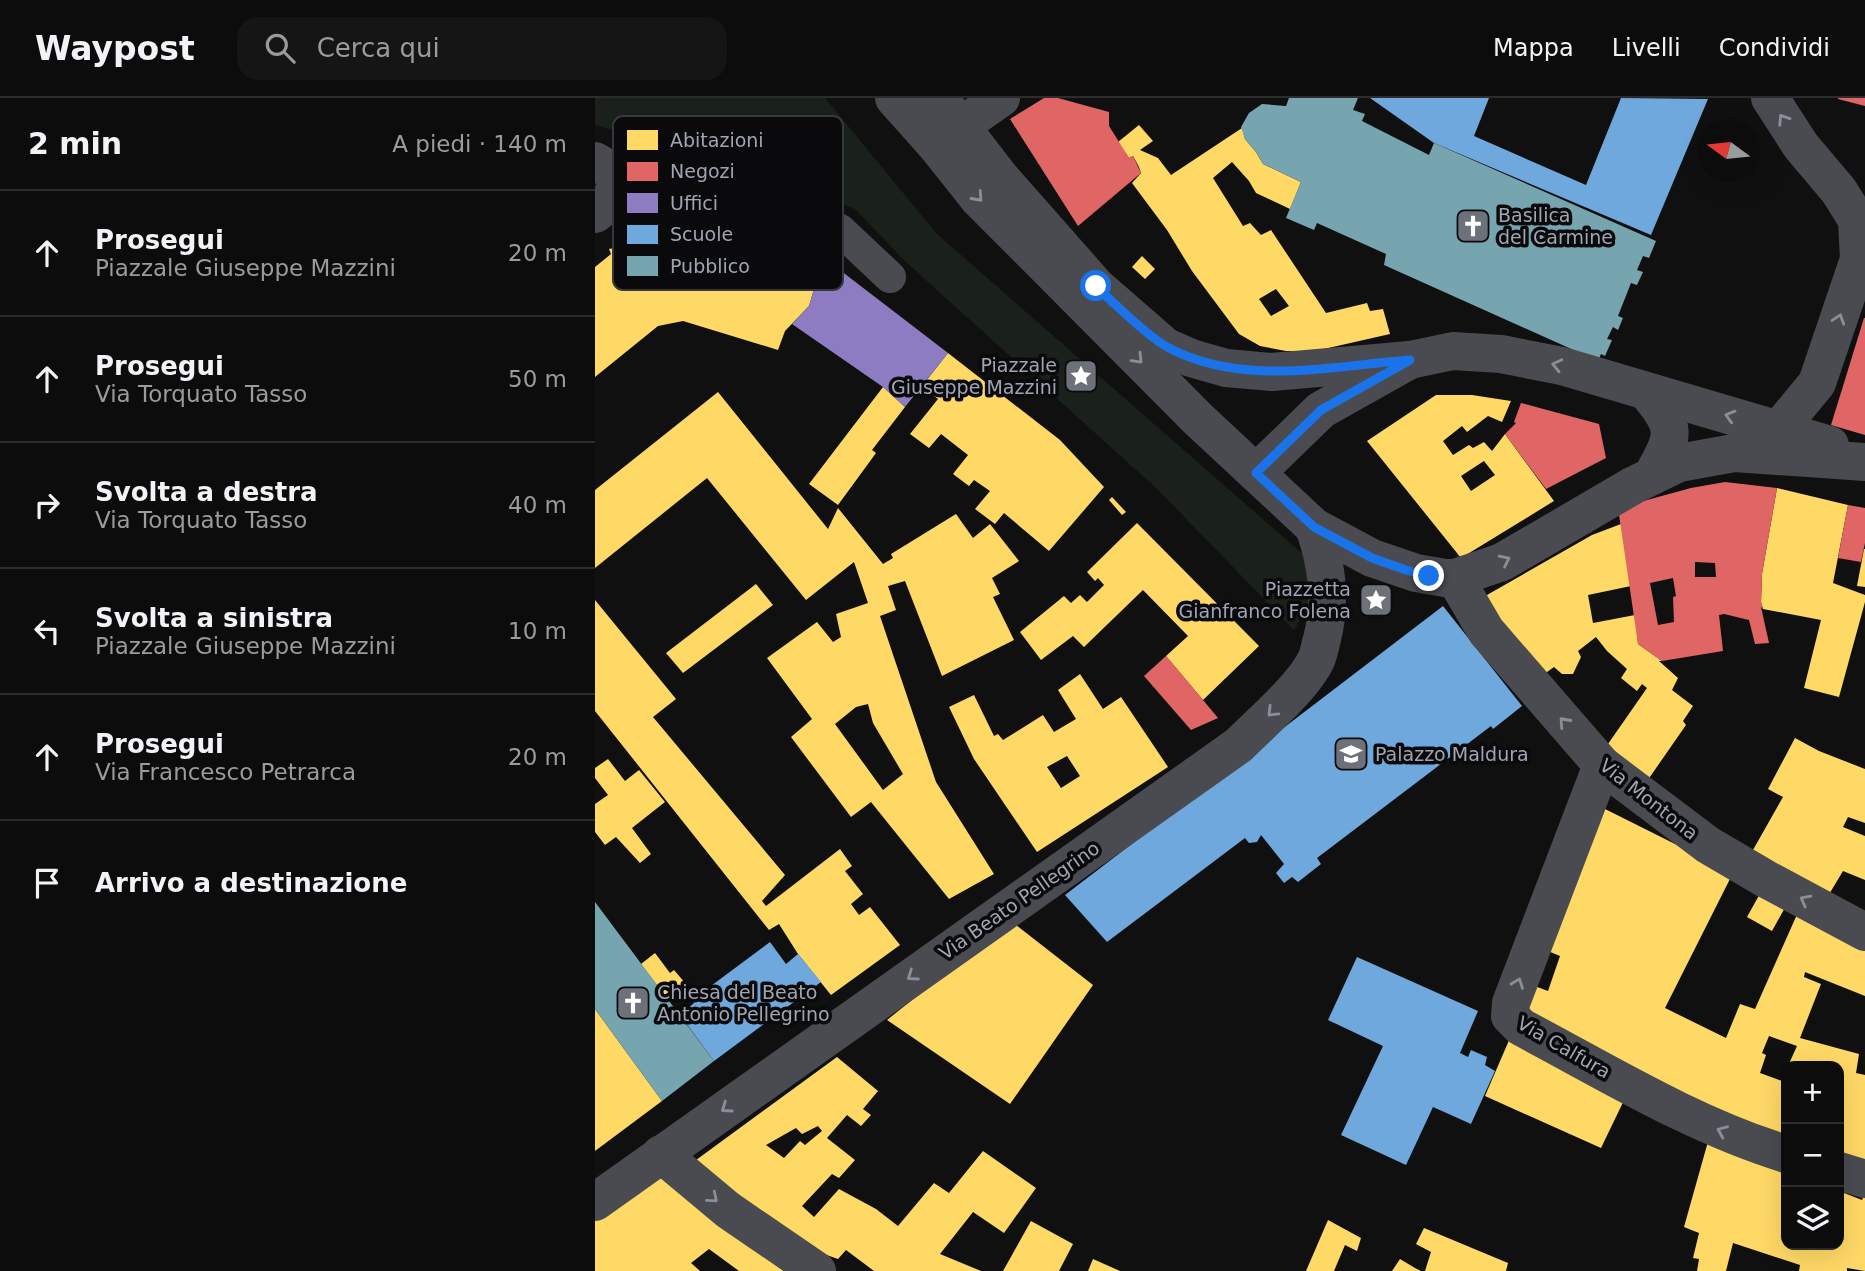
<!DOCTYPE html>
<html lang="it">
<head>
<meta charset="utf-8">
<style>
	:root { --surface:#0c0c0c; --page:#151515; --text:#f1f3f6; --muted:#9a9b9d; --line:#2c2c2d }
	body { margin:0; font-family:"DejaVu Sans",sans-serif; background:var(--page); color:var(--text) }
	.controls { position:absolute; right:21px; bottom:21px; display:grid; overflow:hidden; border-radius:14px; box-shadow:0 7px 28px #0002 }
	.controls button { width:63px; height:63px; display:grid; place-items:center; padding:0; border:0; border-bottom:2px solid var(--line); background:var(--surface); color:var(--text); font:35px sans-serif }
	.compass { position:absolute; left:1102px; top:21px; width:63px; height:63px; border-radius:50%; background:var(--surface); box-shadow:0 7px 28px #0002; rotate:285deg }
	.stop { position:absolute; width:21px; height:21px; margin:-16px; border:5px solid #1a73e8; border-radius:50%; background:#fff }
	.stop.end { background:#1a73e8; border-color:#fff; box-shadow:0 2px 7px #0008 }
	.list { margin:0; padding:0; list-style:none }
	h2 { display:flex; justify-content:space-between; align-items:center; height:91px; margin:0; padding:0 28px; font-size:30px }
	h2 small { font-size:23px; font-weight:400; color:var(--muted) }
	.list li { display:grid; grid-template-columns:46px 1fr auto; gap:21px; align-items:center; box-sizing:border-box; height:126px; padding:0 28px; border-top:2px solid var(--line) }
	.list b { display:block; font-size:26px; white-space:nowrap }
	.list p { margin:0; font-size:23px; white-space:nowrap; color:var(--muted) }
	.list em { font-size:23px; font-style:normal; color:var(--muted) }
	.icon { flex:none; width:38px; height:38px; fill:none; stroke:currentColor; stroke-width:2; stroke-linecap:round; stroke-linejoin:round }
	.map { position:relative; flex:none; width:1270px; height:1173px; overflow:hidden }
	header { display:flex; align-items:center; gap:42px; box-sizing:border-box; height:98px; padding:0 35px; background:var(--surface); border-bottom:2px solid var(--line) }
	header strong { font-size:33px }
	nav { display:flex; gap:38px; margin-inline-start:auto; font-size:24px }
	.search { width:490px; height:63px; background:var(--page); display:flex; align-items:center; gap:18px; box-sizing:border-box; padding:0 24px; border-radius:21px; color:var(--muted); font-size:26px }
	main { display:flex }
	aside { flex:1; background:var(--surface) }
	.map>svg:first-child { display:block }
	.green { fill:#1a211b }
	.homes { fill:#ffd966; fill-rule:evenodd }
	.shops { fill:#e06666; fill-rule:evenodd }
	.offices { fill:#8e7cc3 }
	.schools { fill:#6fa8dc }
	.public { fill:#76a5af }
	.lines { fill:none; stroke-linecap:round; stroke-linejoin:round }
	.pedestrian { stroke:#4a4b50; stroke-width:32 }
	.minor { stroke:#4a4b50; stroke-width:38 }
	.tertiary { stroke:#4a4b50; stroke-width:38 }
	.oneway { stroke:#8a8e9a }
	.route { stroke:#1a73e8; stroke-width:9 }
	.labels { text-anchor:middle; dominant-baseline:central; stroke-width:7; stroke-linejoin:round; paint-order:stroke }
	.poi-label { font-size:19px; fill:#9fa5b3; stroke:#0a0a0c; text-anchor:start }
	.street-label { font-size:19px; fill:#9fa5b3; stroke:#0a0a0c }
	.key { fill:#0a0a0c; stroke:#37383e; stroke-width:2 }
	.key-label { font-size:19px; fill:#9fa5b3 }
</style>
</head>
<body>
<header>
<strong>Waypost</strong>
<div class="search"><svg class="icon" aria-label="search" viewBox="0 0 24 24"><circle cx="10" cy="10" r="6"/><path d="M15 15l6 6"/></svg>Cerca qui</div>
<nav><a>Mappa</a><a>Livelli</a><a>Condividi</a></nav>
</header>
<main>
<aside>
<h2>2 min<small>A piedi · 140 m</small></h2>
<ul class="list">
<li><svg class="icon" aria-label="ahead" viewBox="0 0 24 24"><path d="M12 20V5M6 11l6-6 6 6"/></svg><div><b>Prosegui</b><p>Piazzale Giuseppe Mazzini</p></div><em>20 m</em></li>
<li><svg class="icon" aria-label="ahead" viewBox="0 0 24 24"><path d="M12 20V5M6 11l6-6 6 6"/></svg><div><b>Prosegui</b><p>Via Torquato Tasso</p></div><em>50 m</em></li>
<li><svg class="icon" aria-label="right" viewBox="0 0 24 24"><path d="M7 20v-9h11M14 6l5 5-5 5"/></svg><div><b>Svolta a destra</b><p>Via Torquato Tasso</p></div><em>40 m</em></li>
<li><svg class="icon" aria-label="left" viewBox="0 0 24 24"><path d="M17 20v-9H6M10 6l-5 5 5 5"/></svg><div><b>Svolta a sinistra</b><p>Piazzale Giuseppe Mazzini</p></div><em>10 m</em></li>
<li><svg class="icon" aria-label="ahead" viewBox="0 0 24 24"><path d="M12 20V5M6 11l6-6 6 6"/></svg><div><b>Prosegui</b><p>Via Francesco Petrarca</p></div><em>20 m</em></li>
<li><svg class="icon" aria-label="arrive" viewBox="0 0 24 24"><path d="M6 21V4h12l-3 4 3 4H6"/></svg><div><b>Arrivo a destinazione</b></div></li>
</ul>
</aside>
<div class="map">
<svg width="1270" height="1173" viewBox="0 0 1270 1173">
	<rect width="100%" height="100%" fill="#101010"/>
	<polygon class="green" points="0,0 230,0 342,136 720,467 722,493 699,532 561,390 311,164 260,111 156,69 0,27"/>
	<g class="homes">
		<path d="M544,27L558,43L545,52L563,60L576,77L647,30L650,41L661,54L668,66L706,84L695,111L661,95L654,83L637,64L618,80L648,128L655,125L666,137L676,132L731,215L772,205L775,213L788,211L795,236L720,253H691L665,248L644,236L597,173L572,132L537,85L546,75L544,69L538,58L534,60L523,44ZM681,191L694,208L676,218L664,201Z"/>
		<polygon points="100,134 102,141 225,171 214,208 190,233 183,252 88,223 63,228 0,279 0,169 16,156 14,151"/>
		<polygon points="547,158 560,171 550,181 537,169"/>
		<polygon points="353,255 465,342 509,389 454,453 409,415 400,426 380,411 395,393 379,382 374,388 358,376 373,357 346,336 334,350 315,336 343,301 327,288"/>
		<polygon points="288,289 310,309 277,352 281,355 243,407 214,386"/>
		<path d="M123,294L233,431L243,410L288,466L298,460L296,456L361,416L378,440L395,426L424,463L397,480L405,496L398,499L419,542L347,578L310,483L293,488L301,512L285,518L341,684L399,776L354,801L276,704L256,719L196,639L217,621L172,560L222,524L238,544L246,539L241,516L273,505L259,464L211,502L112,380L0,470V392ZM273,606L278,625L308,676L288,692L240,626L261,609Z"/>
		<path d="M841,297H877L916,303L907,324L893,318L872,334L867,328L848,343L858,357L874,347L878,350L889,344L897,353L910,336L959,403L866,460L772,343ZM889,363L900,377L876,393L866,378Z"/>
		<polygon points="1182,390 1253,407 1238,485 1270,497 1270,504 1244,599 1209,590 1226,522 1168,511 1166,504 1167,476"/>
		<polygon points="517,399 531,414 527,417 514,402"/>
		<polygon points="542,425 664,548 608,602 571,558 593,538 548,492 489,549 478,538 446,562 425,534 469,498 476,505 485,497 492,504 509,487 503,480 500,483 492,474"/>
		<polygon points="1026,426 1036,488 993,497 998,525 1040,517 1043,546 1067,563 1064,563 1083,580 1077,592 1098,608 1088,623 1091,627 1050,686 1006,656 1052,590 1047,586 1042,593 1026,580 1032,571 1012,553 1001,539 983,553 986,559 978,576 967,576 959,569 945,579 885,501 997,437"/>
		<polygon points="1269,451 1270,451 1270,489 1262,488"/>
		<polygon points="161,486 178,507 88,575 71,555"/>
		<polygon points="0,502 81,601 58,619 190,777 167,803 171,808 245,751 257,768 250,773 268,796 256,806 264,817 275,809 305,847 236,897 203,856 184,826 174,832 0,613"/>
		<path d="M485,576L508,611L526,599L573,669L442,754L379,661L354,609L379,597L399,638L403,636L408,642L448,617L459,634L481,621L463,592ZM472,658L485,678L466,690L452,669Z"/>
		<polygon points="1200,640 1224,653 1270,671 1270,725 1253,719 1248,729 1270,738 1270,782 1248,773 1230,803 1154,759 1188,699 1173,691"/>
		<polygon points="13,661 30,683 44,672 70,704 37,730 56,756 45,765 21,739 10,747 0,734 0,706 13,697 0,680 0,670"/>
		<polygon points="1006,709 1138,775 1070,910 1131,940 1145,906 1160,911 1204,812 1270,848 1270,898 1210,874 1209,879 1226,886 1205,940 1264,956 1261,975 1270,977 1270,1070 1244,1062 1244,968 1193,968 1202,948 1174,938 1167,955 1171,957 1165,975 1187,983 1191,974 1191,1048 930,913 937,887 953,893 965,858 948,851"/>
		<polygon points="1167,792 1192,806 1177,833 1152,819"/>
		<polygon points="416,823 498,887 415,1006 292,922"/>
		<polygon points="60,855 75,875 79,872 91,886 71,899 46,866"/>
		<polygon points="0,911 67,1003 0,1053"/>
		<polygon points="915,940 1033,994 1006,1050 890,998"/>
		<path d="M242,959L283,993L268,1011L276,1017L266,1028L252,1017L232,1040L260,1062L244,1080L237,1076L207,1108L219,1119L244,1091L281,1111L303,1128L339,1085L354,1095L388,1053L441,1090L409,1135L378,1114L345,1156L386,1173H279L251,1152L243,1161L203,1147L97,1065ZM223,1028L227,1033L210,1047L205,1043L189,1060L171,1047L201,1030L207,1036Z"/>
		<polygon points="1114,1040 1191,1067 1191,1147 1244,1147 1244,1093 1267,1102 1270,1095 1270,1173 1252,1170 1252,1173 1204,1173 1205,1167 1138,1145 1131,1173 1102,1173 1104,1161 1098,1160 1104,1135 1089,1129"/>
		<polygon points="60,1074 190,1173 144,1173 114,1151 96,1165 105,1173 0,1173 0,1119"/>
		<polygon points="733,1122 766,1140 762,1153 750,1147 739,1173 711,1173"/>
		<polygon points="436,1123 478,1146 464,1173 408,1173"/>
		<polygon points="829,1130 913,1165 911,1173 830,1173 836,1154 821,1146"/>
		<polygon points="498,1161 525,1173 493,1173"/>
		<polygon points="805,1161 820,1170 826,1173 797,1173"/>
	</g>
	<g class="shops">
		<polygon points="449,0 463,0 514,14 514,28 534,60 538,58 546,75 483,128 415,21"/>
		<polygon points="1243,0 1270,0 1270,8 1243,1"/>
		<polygon points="1269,220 1270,220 1270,337 1236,327"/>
		<polygon points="926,305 1004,326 1011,360 951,391 910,336 921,325 919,324"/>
		<path d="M1130,384L1182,390L1167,476L1166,504L1168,511L1166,509L1174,545L1160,546L1154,522L1129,516L1124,517L1128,553L1067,563L1043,546L1023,410L1096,390ZM1100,464L1120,465L1121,479H1100ZM1078,480L1081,498L1078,499L1079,524L1063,527L1055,485Z"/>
		<polygon points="1253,407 1270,410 1270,445 1266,464 1243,460"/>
		<polygon points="571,558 608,602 623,620 596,632 549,578"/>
	</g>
	<polygon class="offices" points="237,166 353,255 310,309 288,289 197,226 214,208 225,171"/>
	<g class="schools">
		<polygon points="775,0 894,0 879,38 991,87 1026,0 1113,1 1056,137 839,45"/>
		<polygon points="848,508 927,608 898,631 896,628 722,760 726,766 703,784 697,779 689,785 681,775 689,766 666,737 662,744 654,745 650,740 512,844 470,797"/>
		<polygon points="175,844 191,866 203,856 226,884 119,963 85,917 99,905 97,902"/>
		<polygon points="762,859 883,913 865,955 873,959 876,952 892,959 890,967 900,973 876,1026 838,1009 811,1067 746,1037 788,948 733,922"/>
	</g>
	<g class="public">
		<polygon points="694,0 763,0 758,12 770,16 767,23 834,57 839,45 1061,143 1054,160 1048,158 1042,172 1048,174 1042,187 1036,185 1023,218 1028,220 1023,232 1018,229 1012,241 1017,242 1010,258 1006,256 1003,263 789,167 791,156 722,125 719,132 691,120 706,84 668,66 661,54 650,41 646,29 654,15 667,6 691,8"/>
		<polygon points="0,804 119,963 67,1003 0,911"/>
	</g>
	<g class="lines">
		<polyline class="pedestrian" points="25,78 66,80 219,118 245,132 295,179"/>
		<g class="minor">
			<polyline points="340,46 406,0"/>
			<polyline points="0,63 25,78 14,105 0,116"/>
			<polyline points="1156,347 1184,331 1222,285 1264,161 1262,122 1244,93 1206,48 1175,0"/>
			<polyline points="661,375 726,312 815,262"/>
			<polyline points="860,480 891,533 1007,667 1113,747 1171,781 1270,834"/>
			<path d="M1007,667L916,905L915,918L926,929C1013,975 1097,1027 1191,1056"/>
			<polyline points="66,1056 133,1112 222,1173"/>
			<polyline points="1244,1073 1270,1081"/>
		</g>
		<g class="tertiary">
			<polyline points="299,0 340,46 383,100 603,321 719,429 777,460 821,475 850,480 860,480 907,464 1039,387 1084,365 1139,355 1270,364"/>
			<polyline points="344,0 405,79 501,188 571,249 596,260 631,270 677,274 815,262 858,253 906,256 967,268 1235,347"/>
			<path d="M1051,293C1083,330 1080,337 1057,378"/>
			<path d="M0,1104L644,647C666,625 708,589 721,562C724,556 725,547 727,541C737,502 732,466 719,429"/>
		</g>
	</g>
	<defs><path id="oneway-chevron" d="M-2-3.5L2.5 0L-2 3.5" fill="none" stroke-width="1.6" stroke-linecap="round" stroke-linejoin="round" transform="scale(1.75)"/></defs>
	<g class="oneway">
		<use href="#oneway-chevron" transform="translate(1188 21) rotate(-123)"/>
		<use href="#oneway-chevron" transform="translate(383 99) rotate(48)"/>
		<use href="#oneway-chevron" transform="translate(1244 221) rotate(-72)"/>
		<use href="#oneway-chevron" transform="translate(543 261) rotate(46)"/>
		<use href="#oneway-chevron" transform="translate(962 267) rotate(-167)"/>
		<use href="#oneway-chevron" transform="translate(1135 318) rotate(-164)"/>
		<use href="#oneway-chevron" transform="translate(910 462) rotate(-26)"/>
		<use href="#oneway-chevron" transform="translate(677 614) rotate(135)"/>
		<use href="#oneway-chevron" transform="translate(969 624) rotate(-132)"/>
		<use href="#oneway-chevron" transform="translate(1210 802) rotate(-152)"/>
		<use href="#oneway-chevron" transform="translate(317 878) rotate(145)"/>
		<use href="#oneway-chevron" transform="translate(923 885) rotate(-69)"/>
		<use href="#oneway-chevron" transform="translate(131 1010) rotate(145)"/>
		<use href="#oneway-chevron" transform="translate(1127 1033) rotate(-157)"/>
		<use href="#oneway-chevron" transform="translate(118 1100) rotate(40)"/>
	</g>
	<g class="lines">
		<path class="route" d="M501,188C516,203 556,241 574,250C648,289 736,268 815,262L726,312L661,375L719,429L777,460L811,472L834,478"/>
	</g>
	<defs>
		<symbol id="church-square" viewBox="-11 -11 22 22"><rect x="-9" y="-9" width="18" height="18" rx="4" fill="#6d717a" stroke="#0a0a0c"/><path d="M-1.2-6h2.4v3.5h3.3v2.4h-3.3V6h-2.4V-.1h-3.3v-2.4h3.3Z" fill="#fff"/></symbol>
		<symbol id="sight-square" viewBox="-11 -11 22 22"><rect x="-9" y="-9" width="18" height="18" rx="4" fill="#6d717a" stroke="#0a0a0c"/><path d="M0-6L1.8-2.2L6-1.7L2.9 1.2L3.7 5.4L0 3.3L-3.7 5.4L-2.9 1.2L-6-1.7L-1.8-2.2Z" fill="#fff"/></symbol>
		<symbol id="university-square" viewBox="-11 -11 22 22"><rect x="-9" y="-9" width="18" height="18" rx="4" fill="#6d717a" stroke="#0a0a0c"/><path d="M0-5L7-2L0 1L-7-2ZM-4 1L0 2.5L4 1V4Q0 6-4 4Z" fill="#fff"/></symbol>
	</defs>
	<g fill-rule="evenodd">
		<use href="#church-square" x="859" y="109" width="38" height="38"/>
		<use href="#sight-square" x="467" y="259" width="38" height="38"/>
		<use href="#sight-square" x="762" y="483" width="38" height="38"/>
		<use href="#university-square" x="737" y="637" width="38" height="38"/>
		<use href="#church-square" x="19" y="886" width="38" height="38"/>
	</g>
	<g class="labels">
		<g class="poi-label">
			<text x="903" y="117">Basilica<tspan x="903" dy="22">del Carmine</tspan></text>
			<text x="462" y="267" text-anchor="end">Piazzale<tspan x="462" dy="22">Giuseppe Mazzini</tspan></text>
			<text x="756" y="491" text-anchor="end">Piazzetta<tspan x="756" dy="22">Gianfranco Folena</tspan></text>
			<text x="780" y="656">Palazzo Maldura</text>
			<text x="62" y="894">Chiesa del Beato<tspan x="62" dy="22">Antonio Pellegrino</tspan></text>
		</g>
		<g class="street-label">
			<text transform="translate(1054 701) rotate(38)">Via Montona</text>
			<text transform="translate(424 802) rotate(-35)">Via Beato Pellegrino</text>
			<text transform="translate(969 949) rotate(30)">Via Calfura</text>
		</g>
	</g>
	<rect x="18" y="18" width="230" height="174" rx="10" class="key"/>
	<rect x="32" y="32" width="31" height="20" fill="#ffd966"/>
	<rect x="32" y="64" width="31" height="19" fill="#e06666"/>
	<rect x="32" y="95" width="31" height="20" fill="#8e7cc3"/>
	<rect x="32" y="127" width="31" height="19" fill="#6fa8dc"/>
	<rect x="32" y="158" width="31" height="20" fill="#76a5af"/>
	<g class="key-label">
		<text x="75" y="49">Abitazioni</text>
		<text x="75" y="80">Negozi</text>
		<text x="75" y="112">Uffici</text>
		<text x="75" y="143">Scuole</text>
		<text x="75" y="175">Pubblico</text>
	</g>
</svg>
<div class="controls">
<button>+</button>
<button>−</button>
<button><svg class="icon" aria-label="layers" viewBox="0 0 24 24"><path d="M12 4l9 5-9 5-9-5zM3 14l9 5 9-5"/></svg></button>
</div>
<svg class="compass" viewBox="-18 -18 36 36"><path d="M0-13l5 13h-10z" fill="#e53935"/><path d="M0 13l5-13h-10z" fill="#9a9b9d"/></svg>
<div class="stop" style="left:501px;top:188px"></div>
<div class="stop end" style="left:834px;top:478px"></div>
</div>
</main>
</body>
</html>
